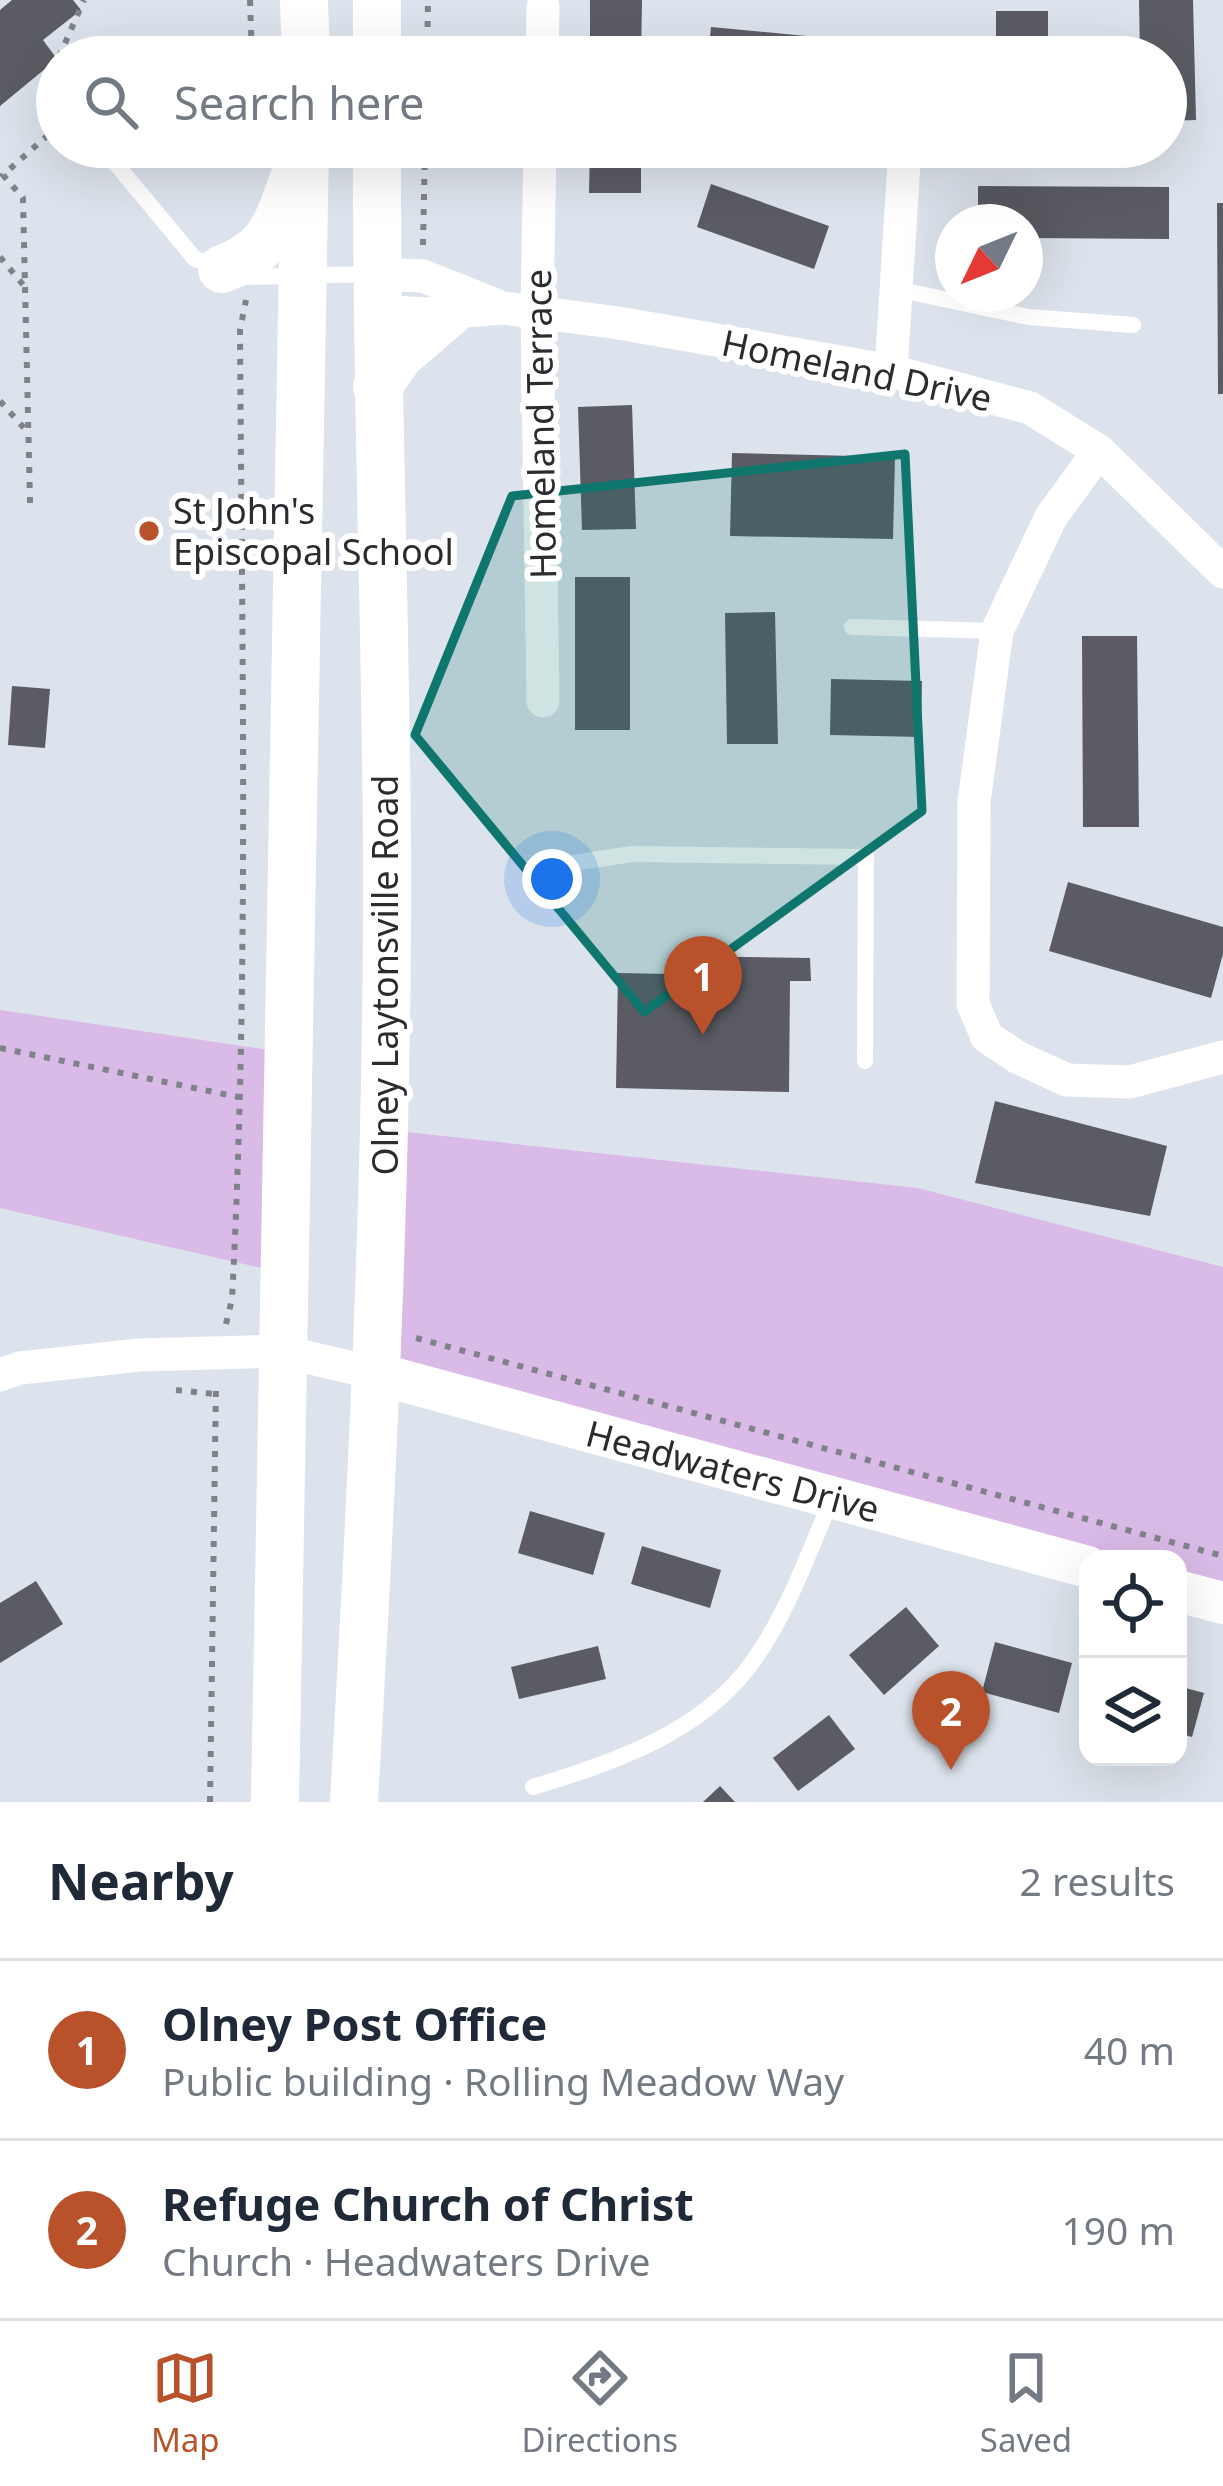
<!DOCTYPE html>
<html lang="en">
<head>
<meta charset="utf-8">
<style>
	:root { --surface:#fff; --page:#f2f2f3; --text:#1f2937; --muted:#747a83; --line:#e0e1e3; --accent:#b9522b }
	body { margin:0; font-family:"Noto Sans",sans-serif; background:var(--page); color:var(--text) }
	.controls { position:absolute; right:36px; bottom:36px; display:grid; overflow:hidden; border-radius:24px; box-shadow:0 12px 48px #0002 }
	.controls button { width:108px; height:108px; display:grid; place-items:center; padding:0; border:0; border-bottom:3px solid var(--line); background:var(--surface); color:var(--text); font:60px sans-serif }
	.compass { position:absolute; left:935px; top:204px; width:108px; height:108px; border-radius:50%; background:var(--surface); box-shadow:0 12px 48px #0002; rotate:227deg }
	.you { position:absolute; left:552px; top:879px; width:42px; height:42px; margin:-30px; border:9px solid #fff; border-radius:50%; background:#1a73e8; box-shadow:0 0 0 18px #1a73e833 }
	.badge { display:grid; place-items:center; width:78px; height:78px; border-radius:50%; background:var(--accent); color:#fff; font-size:39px; font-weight:700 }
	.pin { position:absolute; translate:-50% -99px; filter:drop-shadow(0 3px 6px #0008) }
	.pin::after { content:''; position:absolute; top:63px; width:42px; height:36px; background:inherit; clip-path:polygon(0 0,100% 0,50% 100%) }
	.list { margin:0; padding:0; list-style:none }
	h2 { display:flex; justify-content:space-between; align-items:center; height:156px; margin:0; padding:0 48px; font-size:51px }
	h2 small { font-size:39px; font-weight:400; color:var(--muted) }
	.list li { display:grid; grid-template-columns:78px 1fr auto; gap:36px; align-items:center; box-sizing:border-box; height:180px; padding:0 48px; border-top:3px solid var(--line) }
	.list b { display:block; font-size:45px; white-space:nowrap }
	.list p { margin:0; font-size:39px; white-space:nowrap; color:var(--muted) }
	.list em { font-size:39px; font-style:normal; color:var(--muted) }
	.icon { flex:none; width:66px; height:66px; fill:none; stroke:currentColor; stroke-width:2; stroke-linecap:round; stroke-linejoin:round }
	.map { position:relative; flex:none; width:1223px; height:1802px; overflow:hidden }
	.search { position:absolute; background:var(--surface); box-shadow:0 12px 48px #0002; left:36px; right:36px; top:36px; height:132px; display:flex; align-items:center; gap:30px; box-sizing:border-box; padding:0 42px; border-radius:66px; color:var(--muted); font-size:45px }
	.sheet { height:516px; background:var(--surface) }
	nav { display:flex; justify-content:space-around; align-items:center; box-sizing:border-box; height:168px; border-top:3px solid var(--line); background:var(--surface); font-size:33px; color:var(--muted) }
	nav a { display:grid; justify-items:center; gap:6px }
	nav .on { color:var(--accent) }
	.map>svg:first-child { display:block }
	.green { fill:#dabae7 }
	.building { fill:#5b5b63 }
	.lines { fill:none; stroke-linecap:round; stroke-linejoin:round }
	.path { stroke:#7f8389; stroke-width:6; stroke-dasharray:6 9; stroke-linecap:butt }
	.service { stroke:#fff; stroke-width:16 }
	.minor { stroke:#fff; stroke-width:33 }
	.tertiary { stroke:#fff; stroke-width:42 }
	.secondary { stroke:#fff; stroke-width:48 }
	.marked { fill:#0f766e; fill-opacity:0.2; stroke:#0f766e; stroke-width:9; stroke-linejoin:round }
	.poi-dot { fill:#b9522b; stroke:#fff; stroke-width:4.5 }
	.labels { text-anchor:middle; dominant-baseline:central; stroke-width:12; stroke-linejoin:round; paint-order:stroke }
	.street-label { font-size:36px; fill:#2a2c30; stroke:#fff }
	.poi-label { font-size:36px; fill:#2a2c30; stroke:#fff; text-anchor:start }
</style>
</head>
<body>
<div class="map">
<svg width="1223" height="1802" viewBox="0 0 1223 1802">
	<rect width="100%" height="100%" fill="#dde3ec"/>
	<g class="green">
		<polygon points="0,1010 289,1053 283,1273 0,1208"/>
		<polygon points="388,1130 918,1188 1223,1267 1223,1603 1178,1591 1178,1559 1088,1559 378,1374"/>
	</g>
	<g class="building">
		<polygon points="12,0 73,0 81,10 43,40 57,59 0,106 0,10"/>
		<polygon points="590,0 642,0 641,57 590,57"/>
		<polygon points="1139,0 1193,0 1196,120 1166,121 1166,57 1140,57"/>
		<rect x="996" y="11" width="52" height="46"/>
		<polygon points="711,27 837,39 836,57 708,57"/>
		<polygon points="590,147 641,147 641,193 589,193"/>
		<polygon points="711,184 829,226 814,269 697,227"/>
		<polygon points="978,186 1169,187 1169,239 1025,238 1025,222 978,222"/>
		<polygon points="1217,203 1223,203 1223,394 1218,394"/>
		<polygon points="632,405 636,529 582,530 578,407"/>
		<polygon points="732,453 895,457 893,539 730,536"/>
		<rect x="575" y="577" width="55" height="153"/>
		<polygon points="775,612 778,744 727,744 725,613"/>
		<polygon points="1082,636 1137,636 1139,827 1083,827"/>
		<polygon points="831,679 922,681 921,737 830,735"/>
		<polygon points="12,686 50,689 45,748 8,745"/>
		<polygon points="1068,882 1223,927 1223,954 1211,998 1049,951"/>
		<polygon points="670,956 810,958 811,981 790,981 789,1092 616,1088 618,973 670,974"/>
		<polygon points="995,1101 1167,1146 1150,1216 975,1183"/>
		<polygon points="530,1511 605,1533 593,1575 518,1553"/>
		<polygon points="642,1546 721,1570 710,1608 631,1584"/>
		<polygon points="36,1581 63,1624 0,1663 0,1603"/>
		<polygon points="906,1607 939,1646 884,1695 849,1655"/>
		<polygon points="995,1642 1072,1663 1059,1713 982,1692"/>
		<polygon points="598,1646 606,1679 519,1699 511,1667"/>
		<polygon points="1178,1686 1204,1693 1192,1737 1178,1733"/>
		<polygon points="829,1715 855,1749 798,1791 773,1758"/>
		<polygon points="720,1786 735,1802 703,1802"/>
	</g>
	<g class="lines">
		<g class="path">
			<polyline points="250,0 252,57"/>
			<polyline points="59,57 84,0"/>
			<polyline points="427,57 428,0"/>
			<polyline points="423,245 425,147"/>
			<polyline points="0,257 25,287"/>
			<polyline points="0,401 25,429"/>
			<polyline points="30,503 23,198 3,175 47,136 57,65"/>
			<polyline points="0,1048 238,1097"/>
			<path d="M226,1324L232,1299C249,977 242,653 240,330L246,300"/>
			<polyline points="416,1338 1223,1556"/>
			<polyline points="176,1390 214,1394"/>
			<polyline points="210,1802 216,1384"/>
		</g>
		<g class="service">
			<polyline points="102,147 195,259 246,277 375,274"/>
			<polyline points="896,289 1028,317 1133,325"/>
			<polyline points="852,627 997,631"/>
			<polyline points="541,868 632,854 866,857 865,1061"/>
			<path d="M533,1787C613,1763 704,1732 754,1660C788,1612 808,1554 831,1501"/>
		</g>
		<g class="minor">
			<polyline points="542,57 543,7"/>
			<polyline points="910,57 911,54"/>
			<polyline points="540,147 537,311 543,701"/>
			<polyline points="376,274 423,276 496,305"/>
			<polyline points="376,311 425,314 504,308 619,323 891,371 1030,408 1099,451 1223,572"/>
			<polyline points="891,371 905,147"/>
			<polyline points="1099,451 1051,517 997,631 974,802 973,1004 987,1037 1017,1057 1067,1080 1130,1082 1223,1057"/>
			<polyline points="0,1375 20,1368 139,1355 281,1351 378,1374"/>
		</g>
		<g class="tertiary">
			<polyline points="378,1374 1088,1567"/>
			<polyline points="1178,1591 1223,1603"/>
		</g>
		<g class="secondary">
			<polyline points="304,0 306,57"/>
			<polyline points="377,57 377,0"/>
			<path d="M222,269C272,251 277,224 294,178"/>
			<polyline points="377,387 400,355 450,312"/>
			<polyline points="275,1802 305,147"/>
			<path d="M354,1802C372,1487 388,1172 387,857C386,620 376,384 377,147"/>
		</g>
	</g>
	<path class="marked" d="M905,454L922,811L644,1012L415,735L512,496Z"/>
	<circle class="poi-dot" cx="149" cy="531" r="12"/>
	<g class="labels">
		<g class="street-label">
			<text transform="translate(857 370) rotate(12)">Homeland Drive</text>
			<text transform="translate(540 424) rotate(-91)">Homeland Terrace</text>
			<text transform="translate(384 975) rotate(-90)">Olney Laytonsville Road</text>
			<text transform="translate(733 1471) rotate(15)">Headwaters Drive</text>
		</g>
		<g class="poi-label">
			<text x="173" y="510">St John's<tspan x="173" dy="41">Episcopal School</tspan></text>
		</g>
	</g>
</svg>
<div class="controls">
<button><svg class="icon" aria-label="locate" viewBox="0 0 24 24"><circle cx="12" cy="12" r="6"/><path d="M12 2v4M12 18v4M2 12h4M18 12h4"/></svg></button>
<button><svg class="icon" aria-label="layers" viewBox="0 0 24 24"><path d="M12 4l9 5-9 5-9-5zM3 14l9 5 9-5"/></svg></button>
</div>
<svg class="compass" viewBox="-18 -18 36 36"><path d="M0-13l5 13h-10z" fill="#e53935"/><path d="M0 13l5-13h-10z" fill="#747a83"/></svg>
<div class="you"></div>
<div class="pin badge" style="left:703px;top:1035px">1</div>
<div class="pin badge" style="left:951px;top:1770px">2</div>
<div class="search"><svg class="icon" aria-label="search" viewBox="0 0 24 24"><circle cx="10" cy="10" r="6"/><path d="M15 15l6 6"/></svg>Search here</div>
</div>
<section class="sheet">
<h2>Nearby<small>2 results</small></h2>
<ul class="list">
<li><span class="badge">1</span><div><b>Olney Post Office</b><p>Public building · Rolling Meadow Way</p></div><em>40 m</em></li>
<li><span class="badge">2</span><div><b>Refuge Church of Christ</b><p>Church · Headwaters Drive</p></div><em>190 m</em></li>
</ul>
</section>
<nav>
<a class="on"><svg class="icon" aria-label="map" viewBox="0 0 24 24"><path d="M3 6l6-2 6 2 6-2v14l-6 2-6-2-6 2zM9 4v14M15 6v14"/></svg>Map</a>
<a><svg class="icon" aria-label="directions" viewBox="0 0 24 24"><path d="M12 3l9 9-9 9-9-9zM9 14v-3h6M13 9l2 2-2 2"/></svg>Directions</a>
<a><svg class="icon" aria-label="saved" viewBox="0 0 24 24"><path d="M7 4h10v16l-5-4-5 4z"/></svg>Saved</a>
</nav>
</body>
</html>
